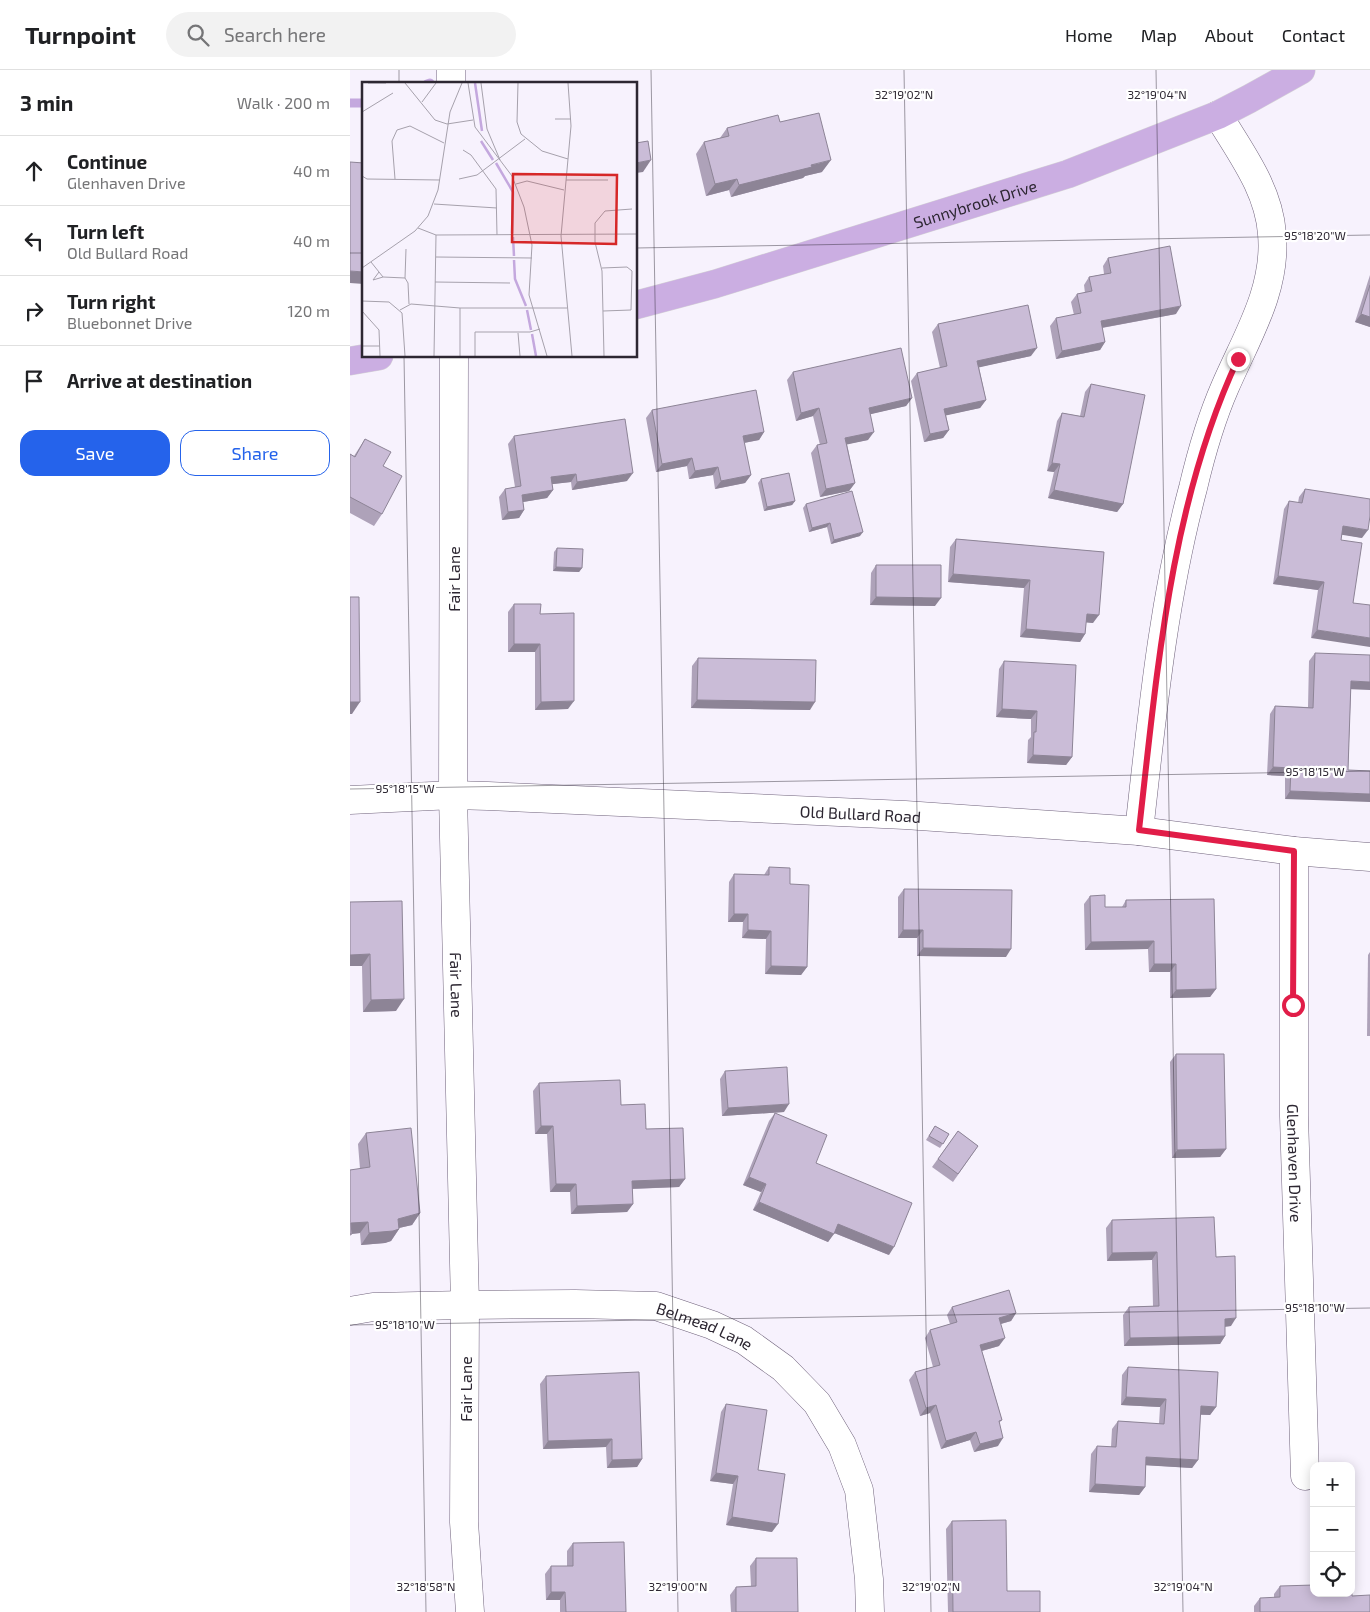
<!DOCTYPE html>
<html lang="en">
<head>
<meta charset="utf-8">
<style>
	:root { --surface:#fff; --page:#f2f2f2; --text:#202124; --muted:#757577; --line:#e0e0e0; --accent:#2563eb }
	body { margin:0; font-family:"Exo 2",sans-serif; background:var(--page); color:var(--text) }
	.controls { position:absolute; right:15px; bottom:15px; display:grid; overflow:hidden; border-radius:10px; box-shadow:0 2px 12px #0003 }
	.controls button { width:45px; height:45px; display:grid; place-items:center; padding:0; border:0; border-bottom:1px solid var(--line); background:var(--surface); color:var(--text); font:25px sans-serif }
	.stop { position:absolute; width:15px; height:15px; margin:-11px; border:4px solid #e11d48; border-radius:50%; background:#fff }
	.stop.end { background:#e11d48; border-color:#fff; box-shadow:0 1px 5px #0008 }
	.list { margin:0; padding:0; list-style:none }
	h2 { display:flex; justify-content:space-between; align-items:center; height:65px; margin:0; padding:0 20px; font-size:21px }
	h2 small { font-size:16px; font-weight:400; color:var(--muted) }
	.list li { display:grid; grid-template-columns:32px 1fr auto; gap:15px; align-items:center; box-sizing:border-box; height:70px; padding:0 20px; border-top:1px solid var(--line) }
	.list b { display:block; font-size:19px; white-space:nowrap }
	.list p { margin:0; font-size:16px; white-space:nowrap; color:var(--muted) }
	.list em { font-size:16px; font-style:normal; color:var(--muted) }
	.actions { display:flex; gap:10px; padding:15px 20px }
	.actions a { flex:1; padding:11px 0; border:1px solid var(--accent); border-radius:15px; text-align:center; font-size:18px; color:var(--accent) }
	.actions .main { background:var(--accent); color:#fff }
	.icon { flex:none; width:28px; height:28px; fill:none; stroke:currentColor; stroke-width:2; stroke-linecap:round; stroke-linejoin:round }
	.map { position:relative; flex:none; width:1020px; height:1542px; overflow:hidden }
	header { display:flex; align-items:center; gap:30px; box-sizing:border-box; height:70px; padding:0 25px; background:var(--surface); border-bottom:1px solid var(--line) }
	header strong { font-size:24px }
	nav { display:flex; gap:28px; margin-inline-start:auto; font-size:18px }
	.search { width:350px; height:45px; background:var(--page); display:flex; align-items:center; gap:12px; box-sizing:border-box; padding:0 18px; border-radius:28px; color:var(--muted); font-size:19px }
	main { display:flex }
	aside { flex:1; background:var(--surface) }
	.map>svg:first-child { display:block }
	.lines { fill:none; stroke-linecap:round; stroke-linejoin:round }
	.stream { stroke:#c4a8de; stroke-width:9 }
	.minor-casing { stroke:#70637c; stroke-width:29 }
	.major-casing { stroke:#d5d4d6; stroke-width:29 }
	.minor { stroke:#fff; stroke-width:28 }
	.major { stroke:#cbaee2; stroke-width:28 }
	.wall { fill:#aea2b9 }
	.shaded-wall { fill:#8d8496 }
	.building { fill:#cabcd7; stroke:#8d8496 }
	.route { stroke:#e11d48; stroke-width:6 }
	.ticks { fill:none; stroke:#2d2732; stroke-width:1; stroke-opacity:0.45 }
	.labels { text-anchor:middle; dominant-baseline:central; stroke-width:4.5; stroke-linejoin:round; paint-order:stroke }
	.street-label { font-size:16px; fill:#2d2732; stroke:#fff }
	.inset-river { fill:none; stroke:#c4a8de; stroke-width:2.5 }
	.inset-road { fill:none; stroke:#a6a1ac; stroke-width:1 }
	.view { fill:#d62828; fill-opacity:0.15; stroke:#d62828; stroke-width:2.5 }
	.inset-edge { fill:none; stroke:#2d2732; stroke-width:2.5 }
	.ticks-label { font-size:12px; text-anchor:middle; fill:#2d2732; stroke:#fff; stroke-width:4.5; stroke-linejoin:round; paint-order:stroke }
</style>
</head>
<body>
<header>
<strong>Turnpoint</strong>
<div class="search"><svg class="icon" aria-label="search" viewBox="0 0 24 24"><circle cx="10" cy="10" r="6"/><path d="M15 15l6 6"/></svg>Search here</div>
<nav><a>Home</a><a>Map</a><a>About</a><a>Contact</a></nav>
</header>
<main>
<aside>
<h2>3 min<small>Walk · 200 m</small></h2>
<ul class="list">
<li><svg class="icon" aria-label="ahead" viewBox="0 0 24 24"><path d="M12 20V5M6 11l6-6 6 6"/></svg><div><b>Continue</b><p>Glenhaven Drive</p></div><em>40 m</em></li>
<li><svg class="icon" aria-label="left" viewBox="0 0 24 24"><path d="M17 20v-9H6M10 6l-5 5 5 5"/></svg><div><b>Turn left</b><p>Old Bullard Road</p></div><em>40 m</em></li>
<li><svg class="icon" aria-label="right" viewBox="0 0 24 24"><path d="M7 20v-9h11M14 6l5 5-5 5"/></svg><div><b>Turn right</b><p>Bluebonnet Drive</p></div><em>120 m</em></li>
<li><svg class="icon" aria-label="arrive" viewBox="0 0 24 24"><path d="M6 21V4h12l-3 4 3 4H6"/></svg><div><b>Arrive at destination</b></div></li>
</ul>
<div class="actions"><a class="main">Save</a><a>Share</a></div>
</aside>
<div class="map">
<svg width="1020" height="1542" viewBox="0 0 1020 1542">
	<rect width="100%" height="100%" fill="#f7f2fd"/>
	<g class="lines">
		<g class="stream">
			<polyline points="77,14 80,13"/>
			<polyline points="0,33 14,33"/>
		</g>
		<defs>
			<g id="minor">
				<polyline points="101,0 101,14"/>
				<path id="s1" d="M104,286L103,725L115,1235L114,1452L120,1542"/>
				<path id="s2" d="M0,730L103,725L138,726L555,745L789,761L944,781L1020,787"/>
				<path d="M789,761C802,646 813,530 843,418C851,384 861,349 875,317C896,268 927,220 922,164C919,119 890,82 868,45"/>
				<path id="s3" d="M944,781V1046L955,1406"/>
				<path id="s4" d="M0,1241L23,1237L115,1235L225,1234L306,1236L362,1255L394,1270L433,1298L467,1333L492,1375L509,1420L519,1509L520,1542"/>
			</g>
			<g id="major">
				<path id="s5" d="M286,235L365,214L718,104L868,45L899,29L951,0"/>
				<polyline points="0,291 29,286"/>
			</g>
		</defs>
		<use href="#minor" class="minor-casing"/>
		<use href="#major" class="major-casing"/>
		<use href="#minor" class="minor"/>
		<use href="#major" class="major"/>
	</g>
	<g class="wall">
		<polygon points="430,52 472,102 455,106 453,108 381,127 379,120 356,126 346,84 354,72 370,68 377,58"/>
		<polygon points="758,188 826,244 752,258 755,272 750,280 706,289 700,256 706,248 724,245 721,232 727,224 735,223 734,215 739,207 754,204 753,196"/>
		<polygon points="1020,205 1020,257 1005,252"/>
		<polygon points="588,254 681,286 629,297 636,330 630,338 596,345 599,360 593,368 574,372 561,311 567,303 590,298 582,262"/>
		<polygon points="443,302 562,328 556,336 520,344 518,370 497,374 505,413 499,421 470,427 461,383 467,375 470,375 463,346 446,351 437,310"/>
		<polygon points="741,314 773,434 767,442 698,428 704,402 697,401 707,351 712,343 730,346 735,322"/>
		<polygon points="302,340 414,362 409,370 394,373 401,405 395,413 365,419 363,405 339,409 337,396 306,402 296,348"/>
		<polygon points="164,366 277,411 222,420 221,412 202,414 203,420 197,428 173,432 174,440 169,448 152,450 149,427 155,419 165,417 158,374"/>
		<polygon points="15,369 33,396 32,444 24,456 0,443 0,384 4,386"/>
		<polygon points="411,409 445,431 442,435 414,441 408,413"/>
		<polygon points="955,419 1012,468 992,464 991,470 1003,533 961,568 968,520 923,514 934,439 939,431 948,433 949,427"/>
		<polygon points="456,434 510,466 481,474 477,457 459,462 453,438"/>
		<polygon points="606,469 754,482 743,553 736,552 735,564 730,572 670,567 674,518 598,512 600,477"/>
		<polygon points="207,478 232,498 229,502 203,501 204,482"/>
		<polygon points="526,495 585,536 520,535 521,503"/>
		<polygon points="164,534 190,544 218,639 185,640 185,582 158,582 158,542"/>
		<polygon points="965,583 1001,619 998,700 935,729 935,706 917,705 920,644 925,636 958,637 959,591"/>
		<polygon points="348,588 460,640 341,638 342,596"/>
		<polygon points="654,591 722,687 716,695 677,693 678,670 681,667 681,649 646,647 649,599"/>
		<polygon points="419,797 440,814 457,897 451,905 415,904 416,869 392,868 393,852 378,852 379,812 384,804 414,805"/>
		<polygon points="554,819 656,887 567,886 567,868 548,868 548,827"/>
		<polygon points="740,826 755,837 772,837 776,830 866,919 860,927 820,928 820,902 799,902 798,879 735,880 734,834"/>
		<polygon points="0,832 46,941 13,942 12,896 0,896"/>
		<polygon points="1020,882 1020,966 1017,966 1018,885"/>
		<polygon points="826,984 876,1079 870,1087 822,1088 820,992"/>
		<polygon points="375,1001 434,1042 372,1046 370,1009"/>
		<polygon points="189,1013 271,1035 296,1059 335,1109 329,1117 282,1119 283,1134 277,1142 221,1144 220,1122 200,1122 197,1064 185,1064 183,1021"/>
		<polygon points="425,1043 466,1093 539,1185 484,1163 478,1172 403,1140 411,1122 393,1115 419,1051"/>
		<polygon points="585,1056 599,1064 590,1078 576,1070"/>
		<polygon points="608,1061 628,1076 603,1112 582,1097"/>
		<polygon points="16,1063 70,1143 62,1155 49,1158 49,1159 41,1171 35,1173 11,1175 10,1163 2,1164 0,1166 0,1100 10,1099 8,1074"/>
		<polygon points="762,1150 866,1187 881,1256 875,1257 875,1266 870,1274 774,1276 773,1245 779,1237 803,1236 802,1190 757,1191 756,1158"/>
		<polygon points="602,1237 666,1243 661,1251 651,1254 649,1276 632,1281 652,1350 649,1353 648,1376 624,1382 620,1370 591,1379 580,1343 570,1346 559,1310 565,1302 583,1297 575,1268 580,1260 600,1254 597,1245"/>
		<polygon points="778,1297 866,1337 860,1345 850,1345 848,1390 842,1398 796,1395 795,1417 789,1425 739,1422 741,1384 747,1376 761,1377 762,1359 768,1351 809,1354 810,1337 771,1335 772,1305"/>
		<polygon points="196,1306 292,1389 287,1397 257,1398 256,1377 193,1379 190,1314"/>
		<polygon points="376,1334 408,1400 422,1462 376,1455 383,1414 360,1411 371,1342"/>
		<polygon points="602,1451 657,1521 690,1542 598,1542 596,1459"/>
		<polygon points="223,1473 276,1542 210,1542 210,1530 196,1530 195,1504 201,1496 217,1496 217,1481"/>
		<polygon points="406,1488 448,1542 381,1542 380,1525 386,1517 401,1516 400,1496"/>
		<polygon points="930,1516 1002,1526 1020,1542 904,1542 904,1536 910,1528 924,1528 924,1524"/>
	</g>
	<g class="shaded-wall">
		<polygon points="301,90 293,102 286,103 286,93"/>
		<polygon points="481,90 472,102 455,106 453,108 381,127 389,115"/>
		<polygon points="387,109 379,120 356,126 365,114"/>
		<polygon points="0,201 14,202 14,214 0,213"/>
		<polygon points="831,236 826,244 745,259 751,251"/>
		<polygon points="1011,244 1020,247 1020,257 1005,252"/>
		<polygon points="755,272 750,280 706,289 712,281"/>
		<polygon points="687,278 681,286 622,299 627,291"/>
		<polygon points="562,328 556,336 513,346 519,338"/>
		<polygon points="636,330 630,338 589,347 594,339"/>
		<polygon points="469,338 463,346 446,351 451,343"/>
		<polygon points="599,360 593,368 574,372 580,364"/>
		<polygon points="414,362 409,370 388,374 393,366"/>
		<polygon points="524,362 518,370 490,376 495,368"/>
		<polygon points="342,388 337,396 306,402 312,394"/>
		<polygon points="702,393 710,394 704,402 697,401"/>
		<polygon points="368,397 363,405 339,409 345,401"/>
		<polygon points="283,403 277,411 222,420 227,412"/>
		<polygon points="226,404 221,412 195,415 201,407"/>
		<polygon points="401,405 395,413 365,419 371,411"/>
		<polygon points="505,413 499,421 470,427 476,419"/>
		<polygon points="203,420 197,428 167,433 172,425"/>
		<polygon points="704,420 773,434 767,442 698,428"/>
		<polygon points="445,431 442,435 414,441 417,437"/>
		<polygon points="174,440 169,448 152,450 158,442"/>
		<polygon points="480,453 477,457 459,462 462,458"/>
		<polygon points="993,456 1018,460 1012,468 987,464"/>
		<polygon points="513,462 510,466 481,474 484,470"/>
		<polygon points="206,497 232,498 229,502 203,501"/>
		<polygon points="603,504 680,510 674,518 598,512"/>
		<polygon points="928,506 974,512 968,520 923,514"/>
		<polygon points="526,527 591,528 585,536 520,535"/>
		<polygon points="737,544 749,545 743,553 731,552"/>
		<polygon points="676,559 735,564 730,572 670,567"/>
		<polygon points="967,560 1020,568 1020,577 961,568"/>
		<polygon points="164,574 190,574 185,582 158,582"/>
		<polygon points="1001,611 1020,612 1020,620 996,619"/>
		<polygon points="347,630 465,632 460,640 341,638"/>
		<polygon points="224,631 218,639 185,640 191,632"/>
		<polygon points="0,632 10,632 2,644 0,644"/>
		<polygon points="652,639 687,641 681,649 646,647"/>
		<polygon points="683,685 722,687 716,695 677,693"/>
		<polygon points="923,697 941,698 935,706 917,705"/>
		<polygon points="940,721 1020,724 1020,732 935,729"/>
		<polygon points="384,844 398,844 393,852 378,852"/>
		<polygon points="398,860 421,861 416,869 392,868"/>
		<polygon points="553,860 573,860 567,868 548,868"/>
		<polygon points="804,871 798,879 735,880 741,872"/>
		<polygon points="573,878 661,879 656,887 567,886"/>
		<polygon points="20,884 12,896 0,896 0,885"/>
		<polygon points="804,894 826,894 820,902 799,902"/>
		<polygon points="421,896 457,897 451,905 415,904"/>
		<polygon points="866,919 860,927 820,928 826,920"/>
		<polygon points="54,929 46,941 13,942 21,930"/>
		<polygon points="439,1034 434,1042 372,1046 378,1038"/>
		<polygon points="191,1056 203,1056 197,1064 185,1064"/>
		<polygon points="876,1079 870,1087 822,1088 827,1080"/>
		<polygon points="399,1107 416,1114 411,1122 393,1115"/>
		<polygon points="335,1109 329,1117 276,1119 282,1111"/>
		<polygon points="206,1114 226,1114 220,1122 200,1122"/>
		<polygon points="409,1132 484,1164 478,1172 403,1140"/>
		<polygon points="283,1134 277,1142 221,1144 227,1136"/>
		<polygon points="70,1143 62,1155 40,1160 48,1149"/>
		<polygon points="18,1152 10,1163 0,1164 1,1153"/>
		<polygon points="488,1154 544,1177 539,1185 482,1162"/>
		<polygon points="49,1159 41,1171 35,1173 11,1175 19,1163"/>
		<polygon points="807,1182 802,1190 757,1191 762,1183"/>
		<polygon points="666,1243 661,1251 643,1256 649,1248"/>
		<polygon points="886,1248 881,1256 869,1257 875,1249"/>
		<polygon points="875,1266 870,1274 774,1276 780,1268"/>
		<polygon points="655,1268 649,1276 624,1283 630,1275"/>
		<polygon points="776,1327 816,1329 810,1337 771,1335"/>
		<polygon points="586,1335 580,1343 570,1346 576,1338"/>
		<polygon points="851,1336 866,1337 860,1345 845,1344"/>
		<polygon points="626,1362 620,1370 591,1379 596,1371"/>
		<polygon points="653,1368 648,1376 624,1382 630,1374"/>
		<polygon points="262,1369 256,1377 193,1379 198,1371"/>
		<polygon points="796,1387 848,1390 842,1398 791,1395"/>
		<polygon points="292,1389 287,1397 257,1398 262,1390"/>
		<polygon points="366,1403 388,1406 383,1414 360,1411"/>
		<polygon points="745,1414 795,1417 789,1425 739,1422"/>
		<polygon points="382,1447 428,1454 422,1462 376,1455"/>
		<polygon points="201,1522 215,1522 210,1530 196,1530"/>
	</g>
	<g class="building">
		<polygon points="469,43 481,90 461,95 462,97 389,115 387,109 365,114 354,72 379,66 377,58 428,45 430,52"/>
		<polygon points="298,71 301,90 286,93 286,73"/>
		<polygon points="0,92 14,93 14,202 0,201"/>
		<polygon points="820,176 831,236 751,251 755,272 712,281 706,248 731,243 727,224 742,221 739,207 761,203 758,188"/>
		<polygon points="1020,215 1020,247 1011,244"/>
		<polygon points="678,235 687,278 627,291 636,330 594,339 599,360 580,364 567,303 597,296 588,254"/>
		<polygon points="551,278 562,328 519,338 524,362 495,368 505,413 476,419 467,375 477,373 469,338 451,343 443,302"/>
		<polygon points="741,314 795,325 773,434 704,420 710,394 702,393 712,343 734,347"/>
		<polygon points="406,320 414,362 393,366 401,405 371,411 368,397 345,401 342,388 312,394 302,340"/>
		<polygon points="275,349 283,403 227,412 226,404 201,407 203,420 172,425 174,440 158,442 155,419 171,416 164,366"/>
		<polygon points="15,369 41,382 33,396 52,406 32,444 0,427 0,384 5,387"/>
		<polygon points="439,403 445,431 417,437 411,409"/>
		<polygon points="955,419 1020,429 1020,446 1018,460 993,456 991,470 1012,473 1003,533 1020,535 1020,568 967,560 974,512 928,506 939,431 952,433"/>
		<polygon points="502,421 513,462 484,470 480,453 462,458 456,434"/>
		<polygon points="606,469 754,482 749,545 737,544 735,564 676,559 680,510 603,504"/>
		<polygon points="207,478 233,479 232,498 206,497"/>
		<polygon points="526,495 591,495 591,528 526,527"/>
		<polygon points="0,527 9,527 10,632 0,632"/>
		<polygon points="164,534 191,534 190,544 224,543 224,631 191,632 190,574 164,574"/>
		<polygon points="965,583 1020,585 1020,612 1001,611 998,700 1020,701 1020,724 940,721 941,698 923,697 925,636 963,638"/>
		<polygon points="348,588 466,590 465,632 347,630"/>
		<polygon points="654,591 726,595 722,687 683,685 684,662 686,662 687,641 652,639"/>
		<polygon points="419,797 440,798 440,814 459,815 457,897 421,896 421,861 398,860 398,844 384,844 384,804 419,805"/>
		<polygon points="554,819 662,820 661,879 573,878 573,860 553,860"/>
		<polygon points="755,825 755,837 776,837 776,830 864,829 866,919 826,920 826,894 804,894 804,871 741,872 740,826"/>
		<polygon points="52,831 54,929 21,930 20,884 0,885 0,832"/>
		<polygon points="826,984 874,984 876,1079 827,1080"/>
		<polygon points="437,997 439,1034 378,1038 375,1001"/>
		<polygon points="270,1010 271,1035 295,1034 296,1059 333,1058 335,1109 282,1111 283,1134 227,1136 226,1114 206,1114 203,1056 191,1056 189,1013"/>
		<polygon points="425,1043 477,1065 466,1093 562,1133 544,1177 488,1154 484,1164 409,1132 416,1114 399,1107"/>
		<polygon points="585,1056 599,1064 593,1074 579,1066"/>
		<polygon points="61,1058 70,1143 48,1149 49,1159 43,1161 19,1163 18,1152 1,1153 2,1164 0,1164 0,1100 20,1097 16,1063"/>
		<polygon points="608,1061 628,1076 608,1104 588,1089"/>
		<polygon points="864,1147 866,1187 885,1186 886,1248 875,1249 875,1266 780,1268 779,1237 809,1236 807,1182 762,1183 762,1150"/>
		<polygon points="659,1220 666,1243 649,1248 655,1268 630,1275 652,1350 649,1351 653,1368 630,1374 626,1362 596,1371 586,1335 576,1338 565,1302 590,1295 580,1260 607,1252 602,1237"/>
		<polygon points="778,1297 868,1302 866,1337 851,1336 848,1390 796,1387 795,1417 745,1414 747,1376 766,1377 768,1351 814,1354 816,1329 776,1327"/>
		<polygon points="289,1302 292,1389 262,1390 262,1369 198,1371 196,1306"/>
		<polygon points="376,1334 417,1340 408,1400 435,1404 428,1454 382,1447 388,1406 366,1403"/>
		<polygon points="656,1450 657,1521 690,1521 690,1542 603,1542 602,1451"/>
		<polygon points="274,1472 276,1542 216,1542 215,1522 201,1522 201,1496 223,1496 223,1473"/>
		<polygon points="406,1488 447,1488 448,1542 386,1542 386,1517 406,1516"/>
		<polygon points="1002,1513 1002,1526 1020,1525 1020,1542 910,1542 910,1528 930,1527 930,1516 964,1515 964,1523 1001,1523 1001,1514"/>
	</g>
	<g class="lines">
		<path class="route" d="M888,289C820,434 807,603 789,760L944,781L943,935"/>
	</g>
	<path class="ticks" d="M49,0V14M301,0L328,1542M554,0L581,1542M806,0L833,1542M286,178L1020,165M0,183H14M54,286L76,1542M0,719L1020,701M0,1255L1020,1238"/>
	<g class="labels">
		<g class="street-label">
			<text stroke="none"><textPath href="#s5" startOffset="354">Sunnybrook Drive</textPath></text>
			<text transform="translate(103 509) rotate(-90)">Fair Lane</text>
			<text stroke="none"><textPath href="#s2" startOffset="511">Old Bullard Road</textPath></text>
			<text stroke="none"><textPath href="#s1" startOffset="629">Fair Lane</textPath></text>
			<text stroke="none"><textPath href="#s3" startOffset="312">Glenhaven Drive</textPath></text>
			<text stroke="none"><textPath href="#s4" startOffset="359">Belmead Lane</textPath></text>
			<text transform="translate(115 1319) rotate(-90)">Fair Lane</text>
		</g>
	</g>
	<g transform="translate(12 12)">
		<rect width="275" height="275" fill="#f7f2fd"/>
		<path class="inset-river" d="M113,1L120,49M119,59L131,78M134,81L151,110L150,151M151,155L152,174M152,178L153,197L164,224M165,228L169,248M170,252L174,274"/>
		<path class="inset-road" d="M6,1H24M43,1L73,38L85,42L111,38M106,1L113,45L150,94L162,125L170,163L167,213L185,274M119,1L125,47L138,78M156,1L155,40L159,52L180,69L206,77M206,1L209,44L199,154L210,274M60,20L74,1M0,30L31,11M193,37H209M0,64V86M101,68L109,73L134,107L135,153M0,94L5,97L78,98M33,97L30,59L35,48L48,44L82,61M97,97L115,93L163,57M204,98H246M154,102L165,99L202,108M72,122L135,126M56,146L74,153L275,152M44,167L43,196L46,201L47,222M74,175L170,176M9,180L21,195L43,196M0,186L53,149L66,134L76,108L88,30L100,1M240,186L265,185L270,189L269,228L241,229M17,190L11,198L21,195M73,200L148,201M0,219L27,220L40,231L43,274M38,228L49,222L98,226H205M0,229L17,248L18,274M156,251L158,274M0,264H18M72,274L74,153M98,274V226M113,274V250H168L178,247M242,274L240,189L233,160V141L243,129L270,127"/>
		<path class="view" d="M151,92L255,93L254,162L150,160Z"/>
		<rect width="275" height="275" class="inset-edge"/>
	</g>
	<g class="ticks-label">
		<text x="554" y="29">32°19'02"N</text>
		<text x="807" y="29">32°19'04"N</text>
		<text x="965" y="170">95°18'20"W</text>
		<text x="965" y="706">95°18'15"W</text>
		<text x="55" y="723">95°18'15"W</text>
		<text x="965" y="1242">95°18'10"W</text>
		<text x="55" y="1259">95°18'10"W</text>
		<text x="76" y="1521">32°18'58"N</text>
		<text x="328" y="1521">32°19'00"N</text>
		<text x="581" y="1521">32°19'02"N</text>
		<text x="833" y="1521">32°19'04"N</text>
	</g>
</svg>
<div class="controls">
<button>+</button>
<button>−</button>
<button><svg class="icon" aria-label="locate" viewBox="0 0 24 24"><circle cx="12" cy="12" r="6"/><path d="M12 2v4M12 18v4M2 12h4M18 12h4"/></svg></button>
</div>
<div class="stop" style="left:943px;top:935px"></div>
<div class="stop end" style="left:888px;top:289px"></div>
</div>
</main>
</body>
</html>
